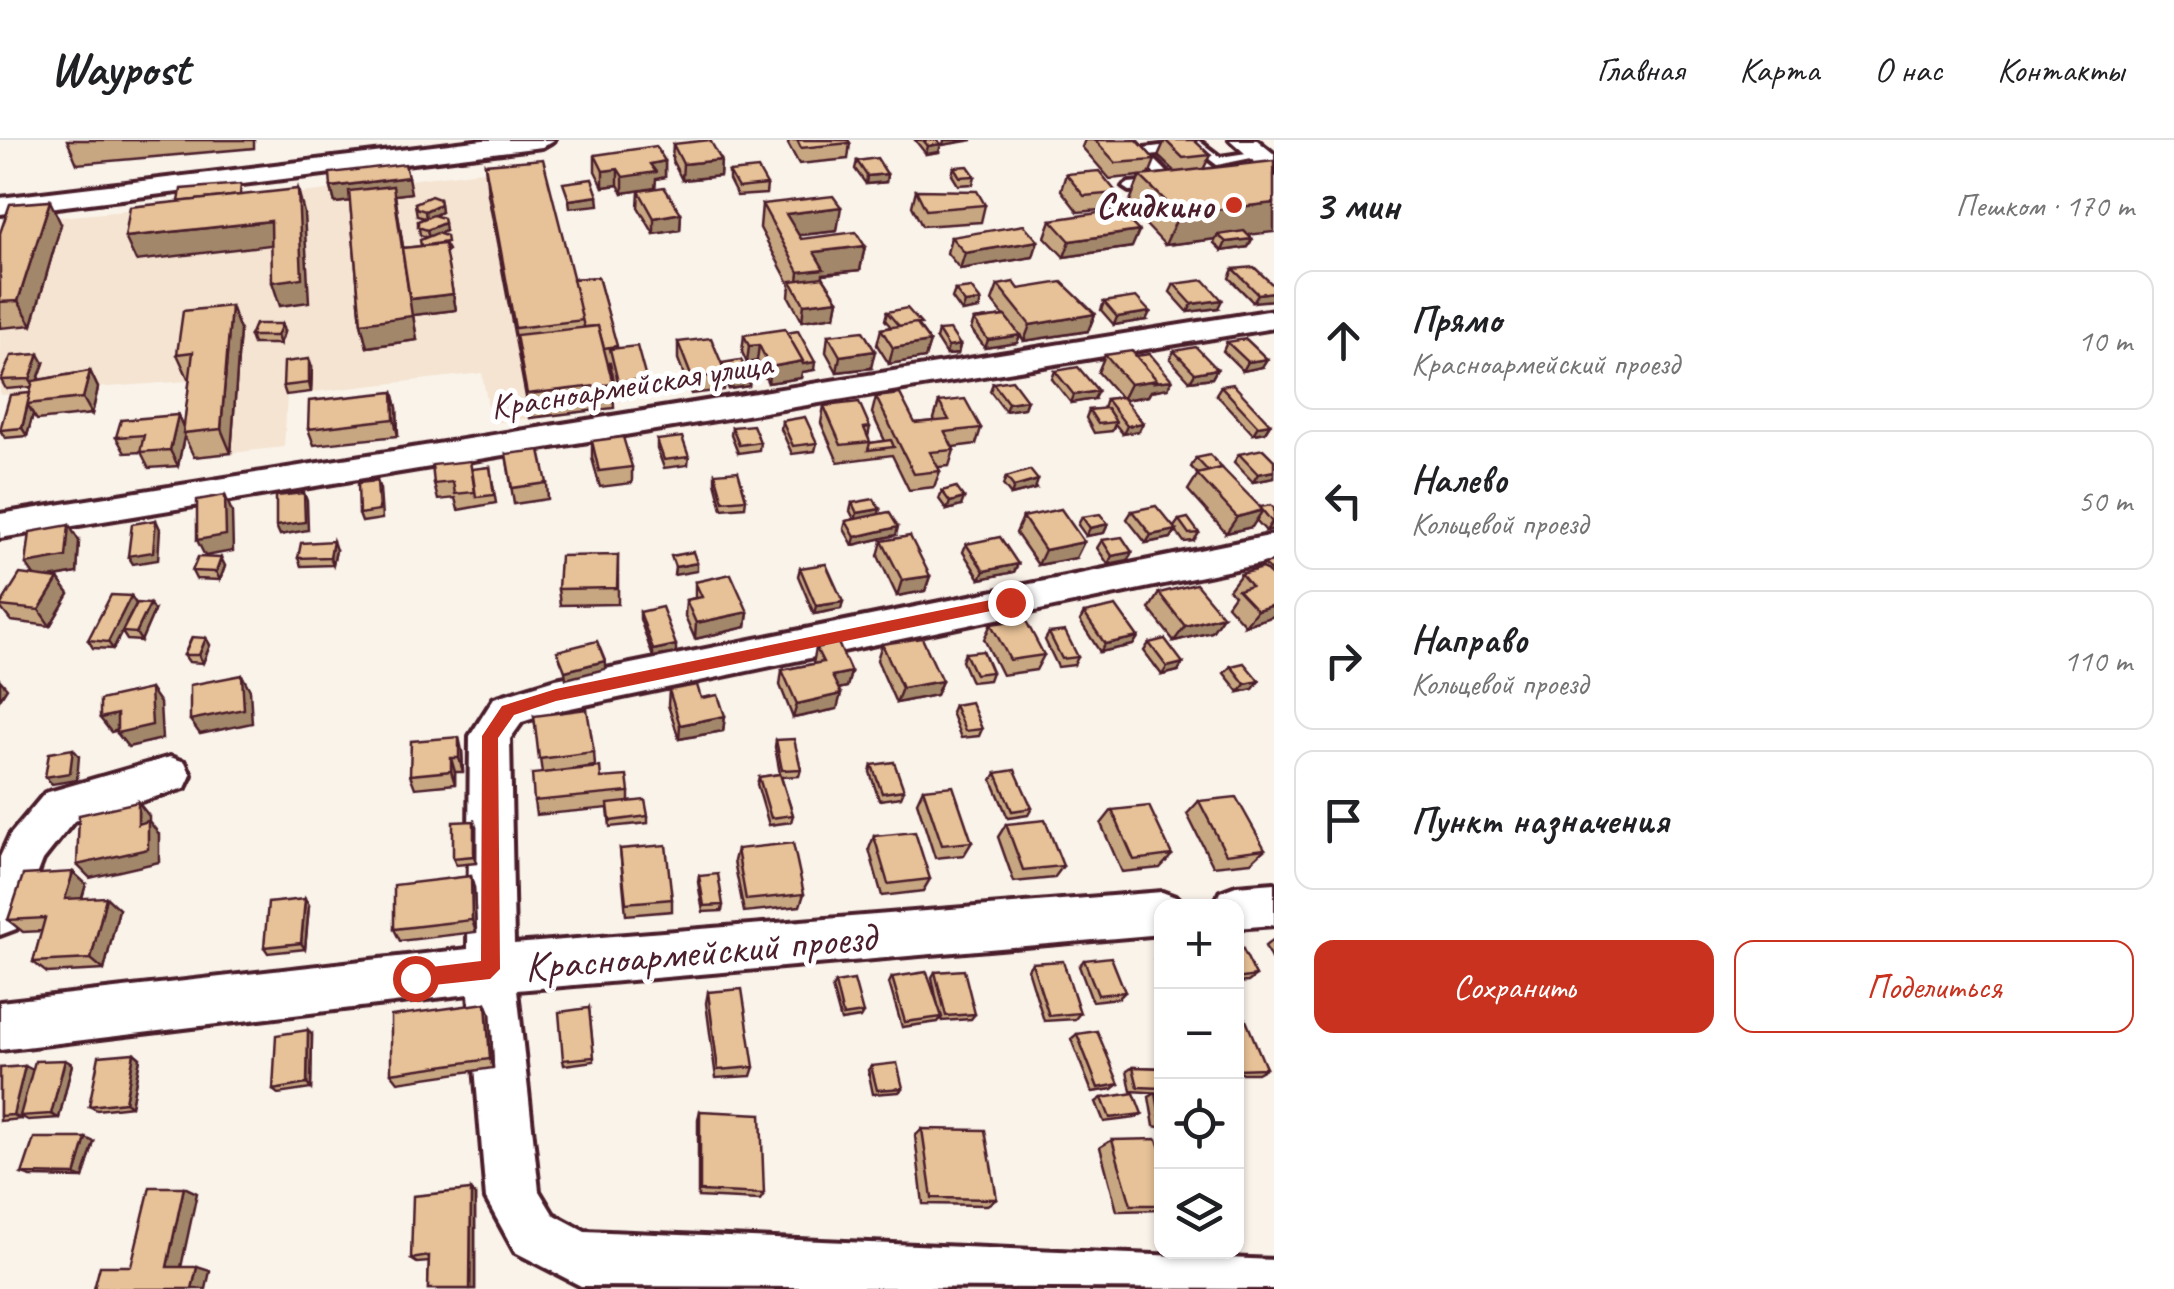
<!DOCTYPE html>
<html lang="ru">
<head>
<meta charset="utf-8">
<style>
	:root { --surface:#fff; --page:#f6f6f6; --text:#202124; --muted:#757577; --line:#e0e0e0; --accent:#c8321e }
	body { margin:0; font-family:Caveat,sans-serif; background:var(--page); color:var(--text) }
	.controls { position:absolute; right:30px; bottom:30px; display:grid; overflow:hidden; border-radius:20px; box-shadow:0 2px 8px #0004 }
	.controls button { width:90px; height:90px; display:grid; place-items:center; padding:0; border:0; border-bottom:2px solid var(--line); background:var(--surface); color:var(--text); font:50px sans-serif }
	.stop { position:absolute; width:30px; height:30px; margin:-22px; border:8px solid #c8321e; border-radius:50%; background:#fff }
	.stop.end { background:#c8321e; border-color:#fff; box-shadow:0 2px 10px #0008 }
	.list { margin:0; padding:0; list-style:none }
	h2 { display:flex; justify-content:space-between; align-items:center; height:130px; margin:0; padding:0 40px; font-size:42px }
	h2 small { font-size:32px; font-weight:400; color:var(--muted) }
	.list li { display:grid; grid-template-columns:65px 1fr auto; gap:30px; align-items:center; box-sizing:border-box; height:140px; margin:0 20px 20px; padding:0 20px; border:2px solid var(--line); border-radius:20px }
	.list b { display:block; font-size:38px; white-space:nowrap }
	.list p { margin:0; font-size:32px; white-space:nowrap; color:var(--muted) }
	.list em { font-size:32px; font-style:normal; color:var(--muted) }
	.actions { display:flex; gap:20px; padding:30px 40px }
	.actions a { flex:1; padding:22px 0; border:2px solid var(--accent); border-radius:20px; text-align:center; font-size:35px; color:var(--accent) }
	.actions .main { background:var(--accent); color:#fff }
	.icon { flex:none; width:55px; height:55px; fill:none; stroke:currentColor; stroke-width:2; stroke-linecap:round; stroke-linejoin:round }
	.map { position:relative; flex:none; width:1274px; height:1149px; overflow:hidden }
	header { display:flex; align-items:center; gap:60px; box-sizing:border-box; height:140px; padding:0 50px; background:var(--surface); border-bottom:2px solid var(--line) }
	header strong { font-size:48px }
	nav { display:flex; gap:55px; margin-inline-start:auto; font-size:35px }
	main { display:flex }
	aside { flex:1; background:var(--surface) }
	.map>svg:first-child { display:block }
	.built { fill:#f4e4d1 }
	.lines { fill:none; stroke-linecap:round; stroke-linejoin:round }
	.lane-casing { stroke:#4a1f2b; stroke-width:8 }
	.street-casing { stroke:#4a1f2b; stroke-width:8 }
	.lane { fill:#fff; fill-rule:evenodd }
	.street { fill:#fff; fill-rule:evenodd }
	.wall { fill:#c7a682; stroke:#4a1f2b; stroke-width:2.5 }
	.shaded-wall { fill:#a2876a; stroke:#4a1f2b; stroke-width:2.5 }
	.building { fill:#e7c197; stroke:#4a1f2b; stroke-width:2.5 }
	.route { fill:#c8321e }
	.poi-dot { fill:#c8321e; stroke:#fff; stroke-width:4 }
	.labels { text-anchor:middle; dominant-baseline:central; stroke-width:10; stroke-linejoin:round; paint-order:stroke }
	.far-poi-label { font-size:35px; font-weight:bold; fill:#4a1f2b; stroke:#fff; text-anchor:end }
	.far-street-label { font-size:35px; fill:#4a1f2b; stroke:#fff }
	.street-label { font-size:42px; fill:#4a1f2b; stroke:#fff }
</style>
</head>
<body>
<header>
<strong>Waypost</strong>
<nav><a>Главная</a><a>Карта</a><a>О нас</a><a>Контакты</a></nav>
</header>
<main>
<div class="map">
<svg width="1274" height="1149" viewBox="0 0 1274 1149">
	<rect width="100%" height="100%" fill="#faf3ea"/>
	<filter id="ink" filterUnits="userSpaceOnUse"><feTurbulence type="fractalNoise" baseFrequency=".01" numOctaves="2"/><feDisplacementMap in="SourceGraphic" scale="20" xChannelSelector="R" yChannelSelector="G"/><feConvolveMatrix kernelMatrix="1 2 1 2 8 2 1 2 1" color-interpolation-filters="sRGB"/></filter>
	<g filter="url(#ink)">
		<polygon class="built" points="539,24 571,156 603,224 614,268 491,283 482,233 287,255 284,307 194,317 202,240 0,255 0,148 48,78 246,60"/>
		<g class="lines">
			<defs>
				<polygon id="lane" points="1199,1 1220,17 1260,11 1266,15 1217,25 1196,9 1150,15 1175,40 1175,46 1129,51 1123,47 1129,43 1161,40 1137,15 1137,9"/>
				<g id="street">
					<polygon points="483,0 554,0 542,7 0,74 0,58"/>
					<polygon points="1230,0 1257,0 1274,14 1274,33 1265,31"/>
					<polygon points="1274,170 1274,188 0,398 0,374"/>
					<polygon points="1274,395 1274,421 556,571 522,582 510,599 514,804 1162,752 1178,758 1182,766 1162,766 1162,794 517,850 539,1051 553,1074 585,1091 1274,1120 1274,1149 581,1146 515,1112 486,1059 469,854 0,910 0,862 468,809 470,596 494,558 556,539"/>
					<polygon points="170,617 185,622 191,635 185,648 74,681 43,720 16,789 0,795 0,717 10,695 45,653"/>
					<polygon points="1274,743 1274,785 1236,788 1236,766 1214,766 1220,752 1236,746"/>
				</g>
			</defs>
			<use href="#lane" class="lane-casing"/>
			<use href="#street" class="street-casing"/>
			<use href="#lane" class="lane"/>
			<use href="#street" class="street"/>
		</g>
		<g class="wall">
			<polygon points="67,0 254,0 254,8 77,24"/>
			<polygon points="789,0 848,0 850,3 848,19 799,24 788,4"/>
			<polygon points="915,0 937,0 939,12 926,14"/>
			<polygon points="1085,0 1137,0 1155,20 1149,35 1175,32 1158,16 1165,0 1210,15 1204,28 1252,99 1248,107 1222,111 1214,103 1216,99 1165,105 1128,66 1140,36 1110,39 1082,7"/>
			<polygon points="673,4 721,20 720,36 682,40 672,20"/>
			<polygon points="595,15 665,21 665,37 656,39 655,48 623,53 618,45 603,47 595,31"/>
			<polygon points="857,21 887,34 886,42 866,44 855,29"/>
			<polygon points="485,24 573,139 598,137 617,208 646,239 646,255 618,259 610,223 608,224 613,244 614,268 530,278 488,54"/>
			<polygon points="954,27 975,36 973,44 958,45 952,35"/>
			<polygon points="729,32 767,45 766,54 737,56 729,40"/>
			<polygon points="1066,34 1117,53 1111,69 1078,72 1061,50"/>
			<polygon points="331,47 411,53 395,55 403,108 421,106 427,97 420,95 418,81 425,78 417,76 415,63 439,59 441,72 434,75 445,91 439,94 448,110 445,112 456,170 413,175 417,200 367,207 361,183 350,61 335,63"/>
			<polygon points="916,50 985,65 981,82 922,86 912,66"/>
			<polygon points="639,51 681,73 680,90 654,94 638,67"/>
			<polygon points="762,64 837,91 799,95 801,99 865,106 860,130 823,134 823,137 838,160 835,176 802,181 789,157 790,145 760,88"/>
			<polygon points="1051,80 1132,107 1064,117 1045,97"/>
			<polygon points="61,84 32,185 0,188 0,93"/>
			<polygon points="951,97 1033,117 960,129 947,113"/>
			<polygon points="1233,129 1274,146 1253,162 1229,138"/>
			<polygon points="1174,144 1218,168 1188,172 1170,152"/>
			<polygon points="998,145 1019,149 1095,174 1088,191 1024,201 1020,195 1017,203 985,208 971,189 974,180 1004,176 992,161"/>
			<polygon points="955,150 981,161 979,169 962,172 952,158"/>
			<polygon points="1104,162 1146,180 1114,185 1101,170"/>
			<polygon points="887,172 920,188 930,202 925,218 889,224 877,205 881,189 891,187 885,180"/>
			<polygon points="240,190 231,313 194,317 184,296 178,326 149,328 141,312 125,313 116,297 184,289 190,238 188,238 177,214"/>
			<polygon points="938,191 960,205 958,214 946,215 936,199"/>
			<polygon points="284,192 280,204 253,204 250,196"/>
			<polygon points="744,195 814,230 802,232 801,238 768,243 757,221 747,223 742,212"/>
			<polygon points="828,195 871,228 837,232 826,212"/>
			<polygon points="678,202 750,238 749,246 729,249 725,240 724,250 691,254 678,219"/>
			<polygon points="1227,202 1262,227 1243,231 1223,211"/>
			<polygon points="1174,211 1217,229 1212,238 1190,241 1170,219"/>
			<polygon points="1105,215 1136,216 1172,240 1168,248 1151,251 1148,256 1125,260 1139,291 1123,294 1115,284 1112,291 1094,293 1086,278 1089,270 1103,269 1106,259 1120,257 1098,232"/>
			<polygon points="44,223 38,240 90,231 98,248 92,274 37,280 33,274 27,296 5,298 0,290 30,253 31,247 6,249 1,240"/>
			<polygon points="312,228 311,252 286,255 283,246"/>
			<polygon points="1055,231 1094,259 1071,263 1052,239"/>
			<polygon points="993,243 1027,260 1024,268 1005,271 990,251"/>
			<polygon points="1221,246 1270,284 1265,292 1253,294 1216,254"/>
			<polygon points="393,252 397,268 398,296 314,305 308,289"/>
			<polygon points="876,257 915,283 935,281 934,279 939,262 981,288 976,304 953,307 954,310 949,326 938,327 940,331 934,347 909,350 892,315 838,322 821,283 824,266 870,287 868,297 870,303 885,301 872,273"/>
			<polygon points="782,281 817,303 815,311 792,314 781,289"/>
			<polygon points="732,287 760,302 759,310 738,313 731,295"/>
			<polygon points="657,300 689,317 688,325 664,328 657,309"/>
			<polygon points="592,301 632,327 632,343 600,347 592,318"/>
			<polygon points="506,314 547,343 548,359 514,364"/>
			<polygon points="1239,314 1274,320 1274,338 1253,342 1234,322"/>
			<polygon points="1196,318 1260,367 1274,368 1274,389 1266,391 1256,380 1252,387 1226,393 1188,350 1198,334 1191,327"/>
			<polygon points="490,327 496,363 458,370 455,358 438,360 434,344 472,330"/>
			<polygon points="715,333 746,359 745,367 722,369 715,342"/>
			<polygon points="1006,337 1035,349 1011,355 1003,345"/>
			<polygon points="377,341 380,349 382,379 362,382 359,374"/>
			<polygon points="942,351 961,366 947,370 939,359"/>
			<polygon points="852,363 878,374 896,395 853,405 844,389 846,381 854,379 850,371"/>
			<polygon points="1132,371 1174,387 1179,380 1199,393 1194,401 1184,402 1176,391 1171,398 1146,403 1127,379"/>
			<polygon points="1023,377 1076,418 1038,425 1016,393"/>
			<polygon points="1082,377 1108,384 1104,393 1086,396 1078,385"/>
			<polygon points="1102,400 1128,420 1108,424 1097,408"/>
			<polygon points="79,401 77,433 50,438 58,439 69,454 50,486 11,481 0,467 0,464"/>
			<polygon points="882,401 930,436 925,451 897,456 878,416"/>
			<polygon points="966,404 1018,424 1014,432 980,439 963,412"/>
			<polygon points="336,410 333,425 301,426 298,418"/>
			<polygon points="618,415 618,464 560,465 558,449"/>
			<polygon points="221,418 225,426 220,440 196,439 192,431"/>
			<polygon points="1274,422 1274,476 1245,485 1227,465 1234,455 1229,450 1241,434 1261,428 1264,424"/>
			<polygon points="800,428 843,462 841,469 814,474 798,436"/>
			<polygon points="695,442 748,472 746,487 695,499 685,476 686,460 695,458"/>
			<polygon points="1159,453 1223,476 1212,492 1174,501 1149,469"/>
			<polygon points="131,456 136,464 113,509 93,508 88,500"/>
			<polygon points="154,471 141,501 127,500 122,492"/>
			<polygon points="640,472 676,513 653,517 640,479"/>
			<polygon points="1084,473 1138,497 1133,505 1100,512 1080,481"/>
			<polygon points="991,484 1044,515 1036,530 1002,535 984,499"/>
			<polygon points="1049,493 1078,517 1074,525 1058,527 1045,500"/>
			<polygon points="206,498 210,505 203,523 189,522 184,515"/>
			<polygon points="1149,503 1178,531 1162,535 1144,511"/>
			<polygon points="882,504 942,541 936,555 896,563 877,520"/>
			<polygon points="816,508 851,532 847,547 838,549 837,569 793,578 780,545 782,530 813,524"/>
			<polygon points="965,513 992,532 989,540 971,542 962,521"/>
			<polygon points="1231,526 1259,541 1253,549 1239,552 1224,533"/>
			<polygon points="669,550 701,558 725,576 723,591 679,599 668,565"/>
			<polygon points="954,565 982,589 979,596 961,598 951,572"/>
			<polygon points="534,576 594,612 595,626 544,633 601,638 629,652 629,662 648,676 648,683 610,687 608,668 536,675 534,661 542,633"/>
			<polygon points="776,600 801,629 799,636 781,637 793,675 791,682 769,685 757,644 759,637 780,634 775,607"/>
			<polygon points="462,611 463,632 455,632 455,644 415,648 410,635"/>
			<polygon points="872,625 904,650 901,657 879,660 870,632"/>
			<polygon points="996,633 1032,668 1028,675 1008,678 992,640"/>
			<polygon points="923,649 972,702 964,715 935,718 917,662"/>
			<polygon points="1199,661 1265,709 1251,722 1213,726 1187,674"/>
			<polygon points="1112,670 1172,715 1160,728 1122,732 1101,684"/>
			<polygon points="474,681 476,687 476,723 456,725 453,718"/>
			<polygon points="1006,684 1063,726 1054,738 1014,742 998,697"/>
			<polygon points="874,696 930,739 923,751 882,756 869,709"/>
			<polygon points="620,709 672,759 672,771 626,775"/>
			<polygon points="737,709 804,754 800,766 744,772 734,721"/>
			<polygon points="699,736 723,765 722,771 703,772 698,742"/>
			<polygon points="86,744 82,758 119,769 104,830 47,833 33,822 42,791 23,792 8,780"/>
			<polygon points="474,748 476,792 400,801 394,789"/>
			<polygon points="305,759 309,765 305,809 268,813 264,807"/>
			<polygon points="1274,799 1274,825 1265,806"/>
			<polygon points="1236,801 1256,836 1248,842 1236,843"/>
			<polygon points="1162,813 1162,836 1154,819"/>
			<polygon points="1084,820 1125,852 1119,858 1092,861 1079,826"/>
			<polygon points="1032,823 1080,873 1075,879 1044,881 1028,829"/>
			<polygon points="935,832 975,874 971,879 942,881 941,878 938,882 902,887 889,843 892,837 938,867 932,837"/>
			<polygon points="835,843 863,873 860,878 841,881 832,848"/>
			<polygon points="708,852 754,927 751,936 716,938 706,863"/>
			<polygon points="486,863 490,873 493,928 398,942 391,933"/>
			<polygon points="589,868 594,921 564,925 563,920"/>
			<polygon points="1236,873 1266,928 1257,933 1236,933"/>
			<polygon points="1077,894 1119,944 1113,949 1092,952 1071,899"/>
			<polygon points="312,895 311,949 278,954 273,950"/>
			<polygon points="134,913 140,918 131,966 97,970 89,966"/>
			<polygon points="65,920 72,924 59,978 28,980 22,977 21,979 0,981 0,928 33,930"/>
			<polygon points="871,926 903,948 899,952 873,954 868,930"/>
			<polygon points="1133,927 1162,928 1162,953 1131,951 1127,931"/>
			<polygon points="1156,953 1162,954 1162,988 1154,986 1149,957"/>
			<polygon points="1102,958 1142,974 1135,978 1104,982 1096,962"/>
			<polygon points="700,971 764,1054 760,1060 698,1057 698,979"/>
			<polygon points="922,989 997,1059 987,1065 923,1064 915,996"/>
			<polygon points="1112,1000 1162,1014 1162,1070 1117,1071 1100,1007"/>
			<polygon points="94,1002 83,1038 31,1037 22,1034"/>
			<polygon points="475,1056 475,1149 428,1149 429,1122 417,1123 411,1119"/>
		</g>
		<g class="shaded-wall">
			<polygon points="944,0 973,0 943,5"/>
			<polygon points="941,4 939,12 926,14 928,6"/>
			<polygon points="721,20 720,36 682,40 683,24"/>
			<polygon points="665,21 665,37 656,39 655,48 623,53 623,37 650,24"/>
			<polygon points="618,29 618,45 603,47 603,31"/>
			<polygon points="887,34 886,42 866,44 867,36"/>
			<polygon points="408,37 411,53 395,55 411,159 453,154 456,170 413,175 417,200 367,207 361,183 394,56 335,63 331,47"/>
			<polygon points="298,49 304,73 309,162 280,166 272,142"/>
			<polygon points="598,56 599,65 570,68 569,60"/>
			<polygon points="50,61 61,84 32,185 18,161"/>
			<polygon points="1274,63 1274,92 1221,98 1218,95 1216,99 1165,105 1179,74"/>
			<polygon points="440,64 441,72 426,79 425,71"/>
			<polygon points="841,67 837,91 783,97 786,74"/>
			<polygon points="681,73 680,90 654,94 654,78"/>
			<polygon points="271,81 278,104 136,121 125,97"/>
			<polygon points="444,83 445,91 429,98 427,90"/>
			<polygon points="1139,91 1132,107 1064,117 1070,101"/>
			<polygon points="1252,99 1248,107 1222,111 1226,102"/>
			<polygon points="1038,101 1033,117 960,129 965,113"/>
			<polygon points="865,106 860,130 823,134 820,153 797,151 799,132 814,112"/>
			<polygon points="1274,152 1274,160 1253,162 1258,154"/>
			<polygon points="838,160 835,176 802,181 804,164"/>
			<polygon points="1222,160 1218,168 1188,172 1192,164"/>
			<polygon points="981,161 979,169 962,172 965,163"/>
			<polygon points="231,166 240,190 231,313 221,289"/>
			<polygon points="1150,172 1146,180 1114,185 1117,177"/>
			<polygon points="1095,174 1088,191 1024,201 1030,185"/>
			<polygon points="282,184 284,192 280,204 277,196"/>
			<polygon points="1020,195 1017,203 985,208 988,200"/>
			<polygon points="930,202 925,218 889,224 893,208"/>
			<polygon points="759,205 757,221 747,223 749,206"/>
			<polygon points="960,205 958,214 946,215 948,207"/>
			<polygon points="875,211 871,228 837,232 840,216"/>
			<polygon points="39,214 44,223 35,247 30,239"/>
			<polygon points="309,219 312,228 311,252 309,243"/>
			<polygon points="1267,219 1262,227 1243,231 1248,222"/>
			<polygon points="803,221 815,222 814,230 802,232 801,238 768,243 770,227"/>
			<polygon points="1217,229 1212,238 1190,241 1195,233"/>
			<polygon points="90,231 98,248 92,274 83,258"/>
			<polygon points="750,238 749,246 729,249 730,241"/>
			<polygon points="1157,240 1172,240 1168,248 1151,251 1148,256 1122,260 1130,244"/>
			<polygon points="1098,251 1094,259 1071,263 1074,255"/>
			<polygon points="393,252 397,268 398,296 394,279"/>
			<polygon points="1027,260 1024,268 1005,271 1008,263"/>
			<polygon points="28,265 33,274 27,296 22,288"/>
			<polygon points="178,275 185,292 178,326 170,310"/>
			<polygon points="1143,283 1139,291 1123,294 1127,286"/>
			<polygon points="1270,284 1265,292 1253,294 1258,286"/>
			<polygon points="1274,331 1274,338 1253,342 1258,334"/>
			<polygon points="1038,340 1035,349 1011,355 1014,347"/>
			<polygon points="304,353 307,361 308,390 280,395 276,386"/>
			<polygon points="225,355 232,372 233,411 205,416 197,400"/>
			<polygon points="964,358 961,366 947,370 950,362"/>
			<polygon points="880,369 878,377 855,381 857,373"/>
			<polygon points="1263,370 1252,387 1226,393 1237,377"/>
			<polygon points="156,380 160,389 158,420 133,424 128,416"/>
			<polygon points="1272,382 1274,382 1274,389 1266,391"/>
			<polygon points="1108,384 1104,393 1086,396 1090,388"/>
			<polygon points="69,385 79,401 77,433 37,440 26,424"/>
			<polygon points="898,387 896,395 853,405 855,397"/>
			<polygon points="1176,390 1171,398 1146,403 1151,395"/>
			<polygon points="333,401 336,410 333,425 330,417"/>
			<polygon points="1084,402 1076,418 1038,425 1045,410"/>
			<polygon points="1132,412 1128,420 1108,424 1112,416"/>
			<polygon points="221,418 225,426 220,440 216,432"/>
			<polygon points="697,423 697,431 674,435 675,427"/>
			<polygon points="1018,424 1014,432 980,439 984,431"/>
			<polygon points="930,436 925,451 897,456 902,440"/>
			<polygon points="58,439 69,454 50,486 39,470"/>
			<polygon points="131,456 136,464 113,509 108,502"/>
			<polygon points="843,462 841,469 814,474 816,466"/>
			<polygon points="150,464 154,471 141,501 136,493"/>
			<polygon points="1274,465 1274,476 1245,485 1257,470"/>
			<polygon points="748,472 746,487 695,499 696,483"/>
			<polygon points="1223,476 1212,492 1174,501 1185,486"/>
			<polygon points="1138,497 1133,505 1100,512 1105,504"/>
			<polygon points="206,498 210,505 203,523 199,515"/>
			<polygon points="676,505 676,513 653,517 653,510"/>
			<polygon points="605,521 605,529 566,539 565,531"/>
			<polygon points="1183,523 1178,531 1162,535 1167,527"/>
			<polygon points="851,532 847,547 828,551 832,536"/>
			<polygon points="242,535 250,550 252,583 200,594 190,580"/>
			<polygon points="0,540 7,548 0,559"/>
			<polygon points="942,541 936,555 896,563 902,548"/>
			<polygon points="1259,541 1253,549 1239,552 1245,544"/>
			<polygon points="150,549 160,563 162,599 128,607 117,593"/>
			<polygon points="841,554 837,569 793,578 797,564"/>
			<polygon points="117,574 127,588 111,592 100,578"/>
			<polygon points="725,576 723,591 679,599 680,585"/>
			<polygon points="459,597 462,611 463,632 459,618"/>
			<polygon points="73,609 79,616 77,640 52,644 45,637"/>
			<polygon points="451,618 455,632 455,644 451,631"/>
			<polygon points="138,662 149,676 149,681 159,694 159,722 90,738 77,725 138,684"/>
			<polygon points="474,681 476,687 476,723 474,716"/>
			<polygon points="73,732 86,744 78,771 65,759"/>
			<polygon points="471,736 474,748 476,792 472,780"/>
			<polygon points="106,757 119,769 104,830 91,819"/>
			<polygon points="305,759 309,765 305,809 301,803"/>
			<polygon points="486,863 490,873 493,928 490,919"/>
			<polygon points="308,890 312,895 311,949 307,944"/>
			<polygon points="134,913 140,918 131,966 125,962"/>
			<polygon points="65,920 72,924 59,978 51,974"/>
			<polygon points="25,926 33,930 21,979 13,975"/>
			<polygon points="86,998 94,1002 83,1038 75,1035"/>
			<polygon points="184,1047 197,1053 180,1132 167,1127"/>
			<polygon points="471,1050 475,1056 475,1149 470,1149"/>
			<polygon points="197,1127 210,1131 206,1149 192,1149"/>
		</g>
		<g class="building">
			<polygon points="710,0 721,20 683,24 673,4"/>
			<polygon points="797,0 848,0 850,3 801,8"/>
			<polygon points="923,0 937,0 941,4 928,6"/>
			<polygon points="1095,0 1137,0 1155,20 1116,23"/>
			<polygon points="1165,0 1194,0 1210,15 1183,18"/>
			<polygon points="656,6 665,21 650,24 656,32 623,37 618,29 603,31 595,15"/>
			<polygon points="877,18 887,34 867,36 857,21"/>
			<polygon points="543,19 584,180 515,188 485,24"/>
			<polygon points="1274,21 1274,63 1179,74 1140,36"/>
			<polygon points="405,24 408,37 331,47 330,33"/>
			<polygon points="968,26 975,36 960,37 954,27"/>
			<polygon points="758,29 767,45 738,48 729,32"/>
			<polygon points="1099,31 1117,53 1084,56 1066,34"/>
			<polygon points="592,39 598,56 569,60 563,43"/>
			<polygon points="241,44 240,55 179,62 181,49"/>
			<polygon points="393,46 412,176 361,183 349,51"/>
			<polygon points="664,47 681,73 654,78 639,51"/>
			<polygon points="298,49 302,138 272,142 271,81 125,97 130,67"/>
			<polygon points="916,50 977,51 985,65 926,70"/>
			<polygon points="431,56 439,59 440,64 425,71 416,68 415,63"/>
			<polygon points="833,56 841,67 786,74 801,99 856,92 865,106 814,112 824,129 799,132 762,64"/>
			<polygon points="50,61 18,161 0,162 0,93 10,64"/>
			<polygon points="1118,70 1139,91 1070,101 1051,80"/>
			<polygon points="433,75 443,78 444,83 427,90 418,87 418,81"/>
			<polygon points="1024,85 1038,101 965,113 951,97"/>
			<polygon points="1244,91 1252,99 1226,102 1218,95"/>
			<polygon points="437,93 446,96 447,102 421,106 420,100"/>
			<polygon points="444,104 453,154 410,159 402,108"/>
			<polygon points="1254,127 1274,146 1274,152 1258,154 1233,129"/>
			<polygon points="598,137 617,206 604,208 598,186 584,187 573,139"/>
			<polygon points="823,137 838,160 804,164 791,141"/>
			<polygon points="1204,140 1222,160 1192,164 1174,144"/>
			<polygon points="1014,142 1019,149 1062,142 1095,174 1030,185 998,145"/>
			<polygon points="971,148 981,161 965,163 955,150"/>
			<polygon points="1136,157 1150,172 1117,177 1104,162"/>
			<polygon points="231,166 221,289 183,293 193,212 177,214 183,171"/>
			<polygon points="907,168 921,184 899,186 887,172"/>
			<polygon points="1005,176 1020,195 988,200 974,180"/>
			<polygon points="916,183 930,202 893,208 881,189"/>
			<polygon points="255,184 282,184 277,196 250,196"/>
			<polygon points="598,186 613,244 527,254 516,195"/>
			<polygon points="785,189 803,221 770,227 759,205 749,206 744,195"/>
			<polygon points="950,190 960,205 948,207 938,191"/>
			<polygon points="798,191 815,222 803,224 802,222 803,221 787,193"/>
			<polygon points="863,191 875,211 840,216 828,195"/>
			<polygon points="711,198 726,234 692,238 678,202"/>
			<polygon points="1246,199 1267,219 1248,222 1227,202"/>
			<polygon points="637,206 646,239 618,242 610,209"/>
			<polygon points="1196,207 1217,229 1195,233 1174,211"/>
			<polygon points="1132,211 1157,240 1130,244 1105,215"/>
			<polygon points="39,214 30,239 1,240 11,216"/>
			<polygon points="1150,214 1172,240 1155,242 1157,240 1136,216"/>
			<polygon points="309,219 309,243 283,246 284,222"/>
			<polygon points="741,220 750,238 730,241 722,223"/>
			<polygon points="1078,227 1098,251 1074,255 1055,231"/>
			<polygon points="90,231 83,258 27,264 33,241"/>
			<polygon points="1012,240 1027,260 1008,263 993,243"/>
			<polygon points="1233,244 1270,284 1258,286 1221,246"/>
			<polygon points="393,252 394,279 308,289 309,261"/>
			<polygon points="30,253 22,288 0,290 10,255"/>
			<polygon points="900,254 915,283 949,280 939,262 965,259 981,288 945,292 954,310 930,312 940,331 914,334 876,257"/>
			<polygon points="1122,257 1143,283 1127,286 1106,259"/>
			<polygon points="859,262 870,287 864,288 870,302 841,305 824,266"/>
			<polygon points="1107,268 1116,282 1098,284 1089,270"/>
			<polygon points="178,275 170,310 140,312 144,295 116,297 121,280"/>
			<polygon points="805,277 817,303 793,306 782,281"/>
			<polygon points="753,285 760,302 739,305 732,287"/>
			<polygon points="623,297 632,327 599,331 592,301"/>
			<polygon points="682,297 689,317 664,320 657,300"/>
			<polygon points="891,300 894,307 868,310 870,303"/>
			<polygon points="1263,309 1274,320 1274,331 1258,334 1239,314"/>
			<polygon points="540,310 547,343 512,348 506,314"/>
			<polygon points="1210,315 1222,328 1208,331 1196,318"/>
			<polygon points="470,321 475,352 455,354 453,342 434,344 432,325"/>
			<polygon points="490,327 494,355 476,357 472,329"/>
			<polygon points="1222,328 1263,370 1237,377 1197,334"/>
			<polygon points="1030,330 1038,340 1014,347 1006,337"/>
			<polygon points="738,331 746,359 723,361 715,333"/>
			<polygon points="377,341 379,371 359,374 358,343"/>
			<polygon points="956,347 964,358 950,362 942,351"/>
			<polygon points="304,353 305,382 276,386 276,356"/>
			<polygon points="225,355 226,395 197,400 197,360"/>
			<polygon points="874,359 880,369 857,373 852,363"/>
			<polygon points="1271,365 1274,368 1274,382 1272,382 1260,367"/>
			<polygon points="1156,366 1176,390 1151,395 1132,371"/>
			<polygon points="1061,369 1084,402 1045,410 1023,377"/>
			<polygon points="889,372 898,387 855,397 846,381"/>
			<polygon points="1100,374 1108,384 1090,388 1082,377"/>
			<polygon points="1188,378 1199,393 1189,394 1179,380"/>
			<polygon points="156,380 153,412 128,416 132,384"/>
			<polygon points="69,385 66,417 26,424 30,392"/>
			<polygon points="910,396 930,436 902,440 882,401"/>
			<polygon points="1000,397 1018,424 984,431 966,404"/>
			<polygon points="1122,397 1132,412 1112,416 1102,400"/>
			<polygon points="333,401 330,417 298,418 301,403"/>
			<polygon points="693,412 697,423 675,427 671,416"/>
			<polygon points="618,415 617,448 558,449 560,416"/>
			<polygon points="198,417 221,418 216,432 192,431"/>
			<polygon points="1274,422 1274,435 1264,424"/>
			<polygon points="826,424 843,462 816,466 800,428"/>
			<polygon points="1263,428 1274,438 1274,465 1257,470 1238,450 1251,446 1241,434"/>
			<polygon points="20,434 58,439 39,470 0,466"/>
			<polygon points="731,434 748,472 696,483 686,460 702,457 695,442"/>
			<polygon points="1196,444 1223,476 1185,486 1159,453"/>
			<polygon points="111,455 131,456 108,502 88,500"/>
			<polygon points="137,463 150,464 136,493 122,492"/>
			<polygon points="1116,466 1138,497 1105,504 1084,473"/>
			<polygon points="662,467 676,505 653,510 640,472"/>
			<polygon points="1025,479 1044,515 1010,520 991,484"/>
			<polygon points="1065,491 1078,517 1062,519 1049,493"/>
			<polygon points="192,497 206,498 199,515 184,515"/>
			<polygon points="922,498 942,541 902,548 882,504"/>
			<polygon points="1165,499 1183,523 1167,527 1149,503"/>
			<polygon points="597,501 605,521 565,531 557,511"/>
			<polygon points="838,503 851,532 832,536 841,554 797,564 782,530 823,522 816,508"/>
			<polygon points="983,511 992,532 975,534 965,513"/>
			<polygon points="1244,523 1259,541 1245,544 1231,526"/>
			<polygon points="242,535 244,569 190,580 190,545"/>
			<polygon points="697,545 701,558 718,555 725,576 680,585 669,550"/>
			<polygon points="150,549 152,585 117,593 117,574 100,578 100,560"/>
			<polygon points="971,562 982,589 965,591 954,565"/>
			<polygon points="587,569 594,612 539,619 534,576"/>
			<polygon points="459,597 459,618 451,618 451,631 410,635 411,601"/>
			<polygon points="794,599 801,629 782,630 776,600"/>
			<polygon points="73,609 70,633 45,637 49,613"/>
			<polygon points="894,622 904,650 882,653 872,625"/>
			<polygon points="600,627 601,638 627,636 629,652 534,661 532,634"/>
			<polygon points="1015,630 1032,668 1012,671 996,633"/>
			<polygon points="780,634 793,675 771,678 759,637"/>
			<polygon points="953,646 972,702 942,705 923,649"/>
			<polygon points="1236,657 1265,709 1226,714 1199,661"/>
			<polygon points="645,660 648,676 610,681 608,664"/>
			<polygon points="138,662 138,684 148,681 148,709 77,725 79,675"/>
			<polygon points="1149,666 1172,715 1134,720 1112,670"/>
			<polygon points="1045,680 1063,726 1023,730 1006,684"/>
			<polygon points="474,681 474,716 453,718 453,682"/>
			<polygon points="915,692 930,739 888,744 874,696"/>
			<polygon points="793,703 804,754 746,760 737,709"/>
			<polygon points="666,705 672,759 626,763 620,709"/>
			<polygon points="73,732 65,759 106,757 91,819 33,822 45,778 8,780 23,735"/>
			<polygon points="718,734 723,765 704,766 699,736"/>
			<polygon points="471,736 472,780 394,789 394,745"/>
			<polygon points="305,759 301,803 264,807 268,763"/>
			<polygon points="1236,801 1239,801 1256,836 1236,839"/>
			<polygon points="1111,817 1125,852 1098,855 1084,820"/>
			<polygon points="1063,821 1080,873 1049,876 1032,823"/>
			<polygon points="964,830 975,874 946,876 935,832"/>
			<polygon points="927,832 942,877 905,882 892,837"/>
			<polygon points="854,840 863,873 843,876 835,843"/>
			<polygon points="742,849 754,927 718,930 708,852"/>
			<polygon points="486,863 490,919 391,933 391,876"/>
			<polygon points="589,868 594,917 563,920 559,872"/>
			<polygon points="1236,873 1243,873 1266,928 1236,929"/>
			<polygon points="308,890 307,944 273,950 276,895"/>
			<polygon points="1097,891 1119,944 1098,948 1077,894"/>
			<polygon points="134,913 125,962 89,966 99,916"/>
			<polygon points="65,920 51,974 20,976 35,921"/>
			<polygon points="897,923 903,948 877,950 871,926"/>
			<polygon points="25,926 13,975 0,976 0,928"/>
			<polygon points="1133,927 1162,928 1162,948 1138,947"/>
			<polygon points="1134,953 1142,974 1110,978 1102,958"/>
			<polygon points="1156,953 1162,954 1162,983 1161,983"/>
			<polygon points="700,971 761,974 764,1054 700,1051"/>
			<polygon points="922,989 985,990 997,1059 932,1058"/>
			<polygon points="34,998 86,998 75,1035 22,1034"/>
			<polygon points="1157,999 1162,1014 1162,1065 1131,1065 1112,1000"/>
			<polygon points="150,1047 184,1047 167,1127 197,1127 192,1149 94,1149 100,1126 131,1126"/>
			<polygon points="471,1050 470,1149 428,1149 429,1116 411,1119 413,1056"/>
		</g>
	</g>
	<polygon class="route" points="1010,456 1017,462 1015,466 556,561 514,575 498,598 500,829 490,839 415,847 408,845 408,831 415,829 481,821 482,596 502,566 556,549"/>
	<circle class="poi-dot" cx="1234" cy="65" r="10"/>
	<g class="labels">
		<g class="far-poi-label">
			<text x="1214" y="65">Скидкино</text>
		</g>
		<g class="far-street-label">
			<text transform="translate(631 245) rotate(-9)">Красноармейская улица</text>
		</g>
		<g class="street-label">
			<text transform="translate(700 812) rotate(-5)">Красноармейский проезд</text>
		</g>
	</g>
</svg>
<div class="controls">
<button>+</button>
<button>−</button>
<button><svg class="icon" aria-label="locate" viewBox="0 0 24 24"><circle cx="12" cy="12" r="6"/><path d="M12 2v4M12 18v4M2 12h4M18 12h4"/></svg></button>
<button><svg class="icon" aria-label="layers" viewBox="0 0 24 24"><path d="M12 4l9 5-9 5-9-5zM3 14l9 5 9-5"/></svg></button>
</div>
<div class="stop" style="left:415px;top:838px"></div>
<div class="stop end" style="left:1010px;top:462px"></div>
</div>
<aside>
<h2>3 мин<small>Пешком · 170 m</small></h2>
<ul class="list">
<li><svg class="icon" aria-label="ahead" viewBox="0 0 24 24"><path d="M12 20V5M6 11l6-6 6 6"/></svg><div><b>Прямо</b><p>Красноармейский проезд</p></div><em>10 m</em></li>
<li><svg class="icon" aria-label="left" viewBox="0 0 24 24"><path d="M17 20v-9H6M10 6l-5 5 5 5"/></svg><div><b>Налево</b><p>Кольцевой проезд</p></div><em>50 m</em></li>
<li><svg class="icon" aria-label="right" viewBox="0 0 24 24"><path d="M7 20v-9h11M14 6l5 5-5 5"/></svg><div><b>Направо</b><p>Кольцевой проезд</p></div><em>110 m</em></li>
<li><svg class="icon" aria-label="arrive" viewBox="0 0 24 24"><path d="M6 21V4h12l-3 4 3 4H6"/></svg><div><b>Пункт назначения</b></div></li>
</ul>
<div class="actions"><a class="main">Сохранить</a><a>Поделиться</a></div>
</aside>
</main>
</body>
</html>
